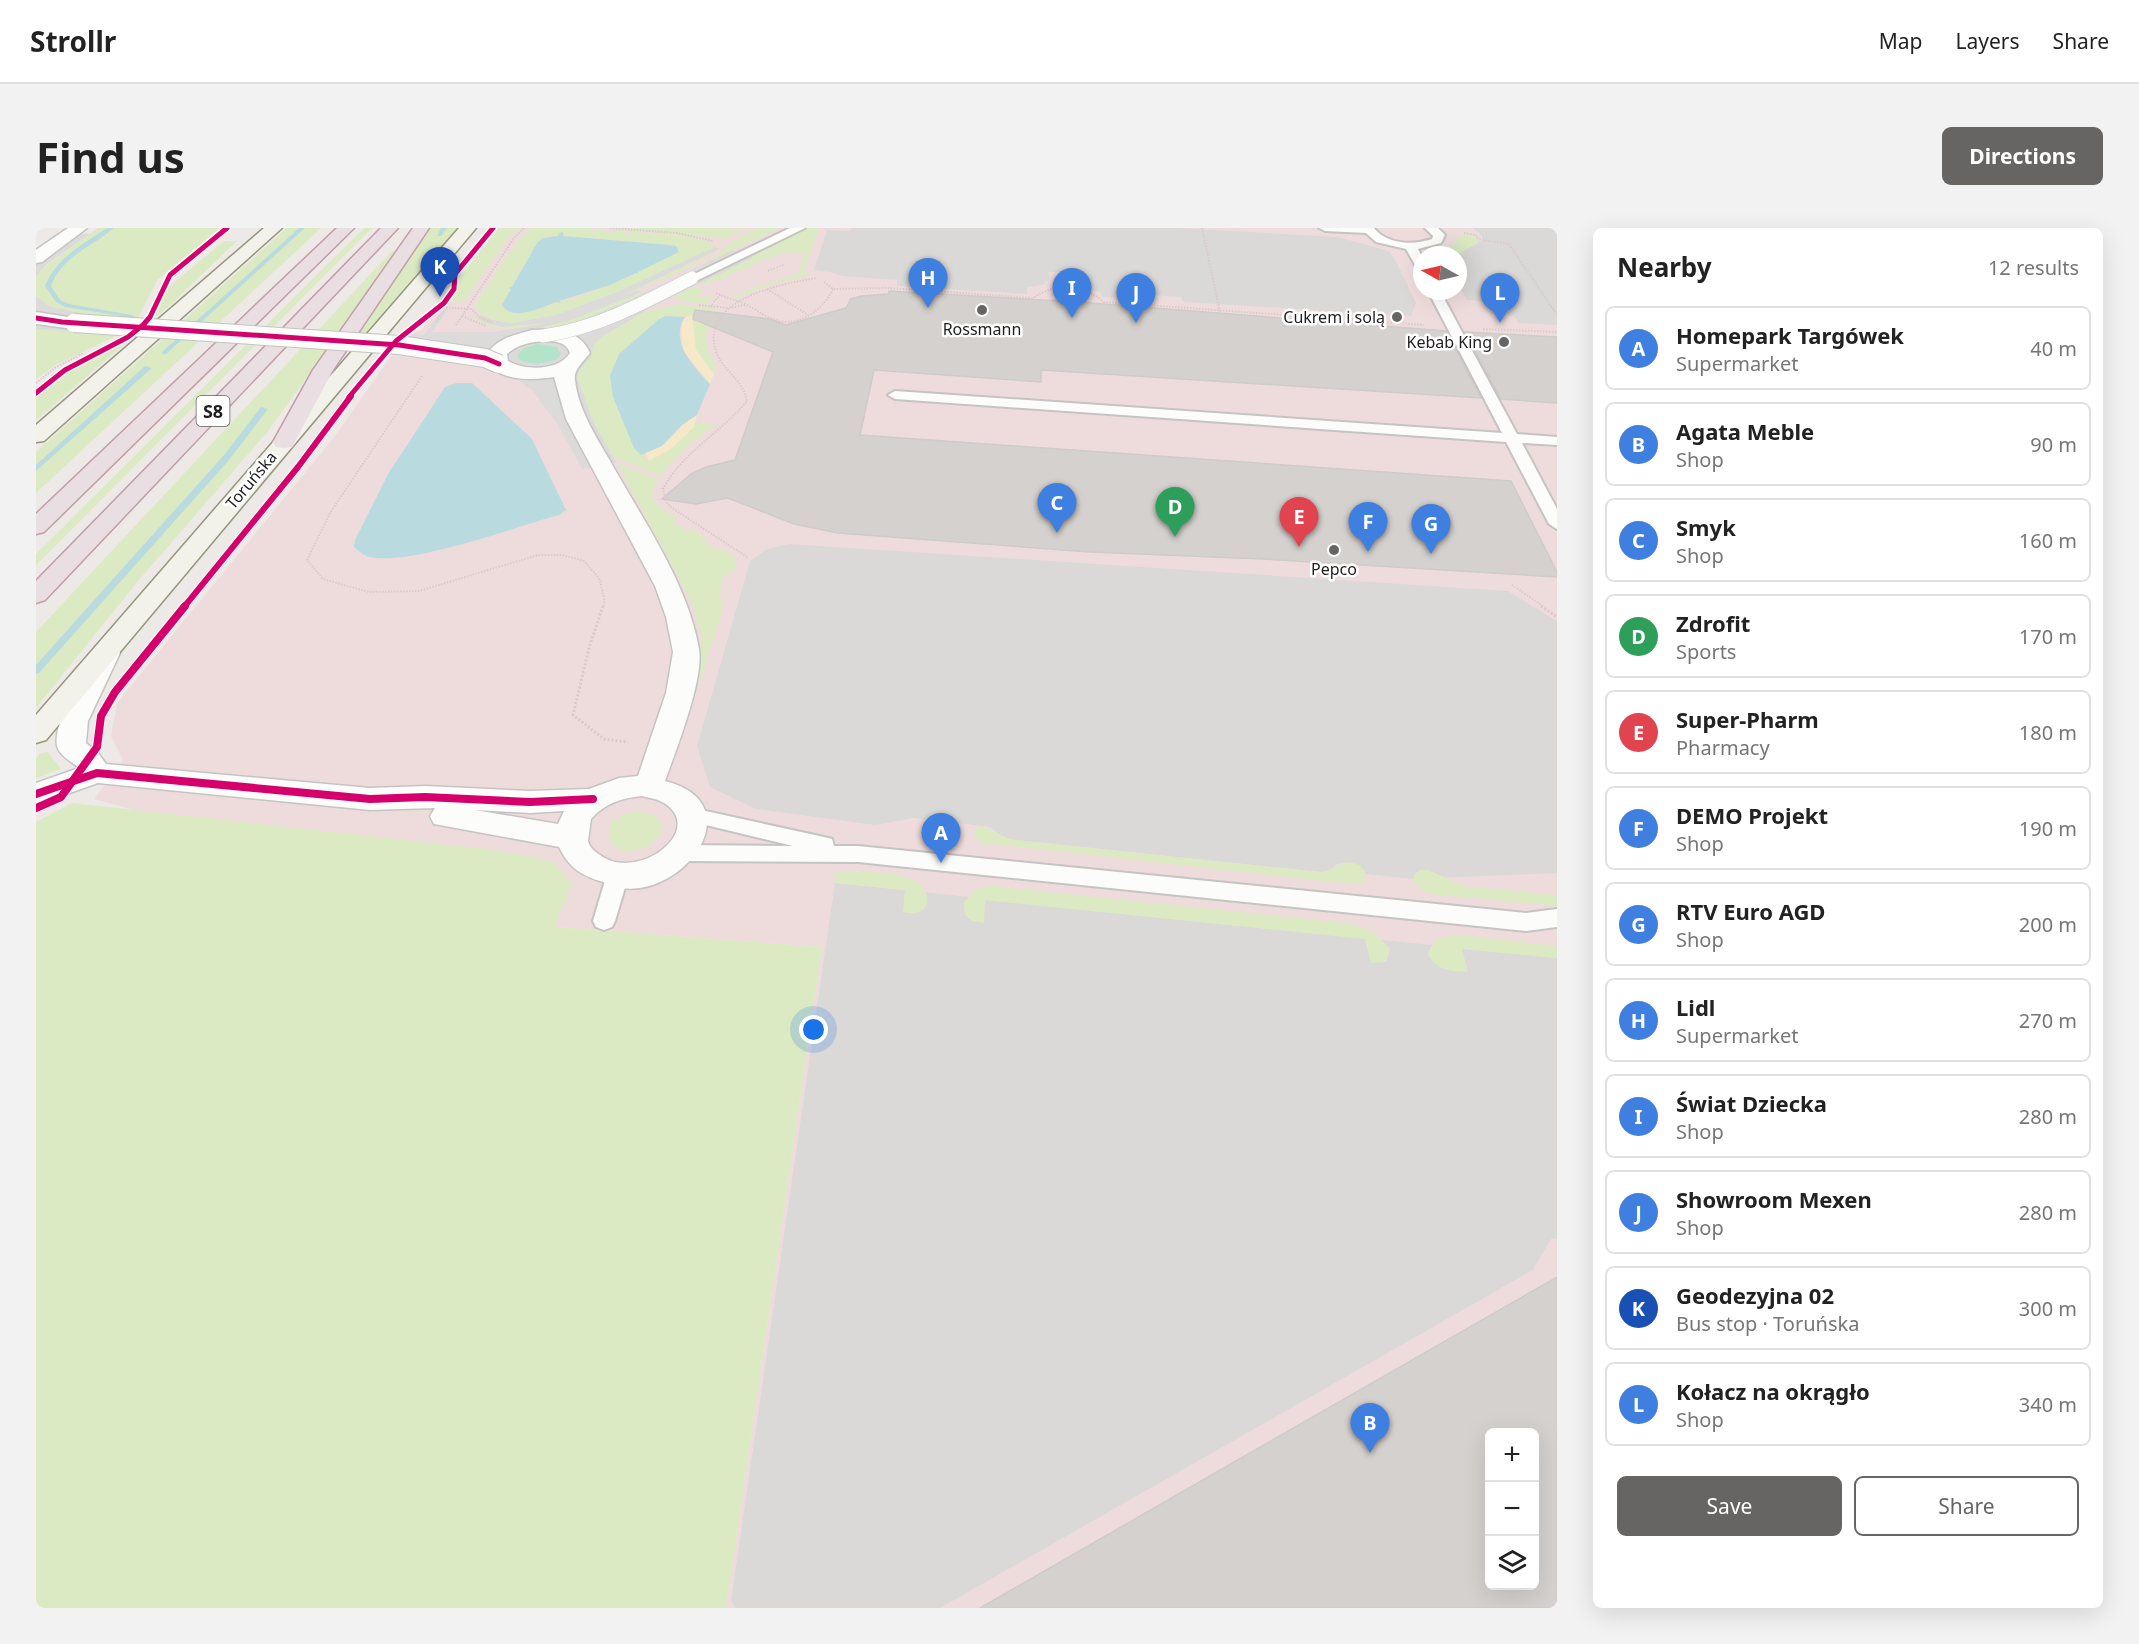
<!DOCTYPE html>
<html lang="en">
<head>
<meta charset="utf-8">
<style>
	:root { --surface:#fff; --page:#f2f2f2; --text:#222; --muted:#767676; --line:#e0e0e0; --accent:#666564 }
	body { margin:0; font-family:"Noto Sans",sans-serif; background:var(--page); color:var(--text) }
	.controls { position:absolute; right:18px; bottom:18px; display:grid; overflow:hidden; border-radius:9px; box-shadow:0 6px 24px #0002 }
	.controls button { width:54px; height:54px; display:grid; place-items:center; padding:0; border:0; border-bottom:2px solid var(--line); background:var(--surface); color:var(--text); font:30px sans-serif }
	.compass { position:absolute; left:1377px; top:18px; width:54px; height:54px; border-radius:50%; background:var(--surface); box-shadow:0 6px 24px #0002; rotate:278deg }
	.you { position:absolute; left:778px; top:802px; width:21px; height:21px; margin:-15px; border:4px solid #fff; border-radius:50%; background:#1a73e8; box-shadow:0 0 0 9px #1a73e833 }
	.badge { display:grid; place-items:center; width:39px; height:39px; border-radius:50%; background:var(--accent); color:#fff; font-size:20px; font-weight:700 }
	.pin { position:absolute; translate:-50% -50px; filter:drop-shadow(0 2px 3px #0008) }
	.pin::after { content:''; position:absolute; top:32px; width:21px; height:18px; background:inherit; clip-path:polygon(0 0,100% 0,50% 100%) }
	.list { margin:0; padding:0; list-style:none }
	h2 { display:flex; justify-content:space-between; align-items:center; height:78px; margin:0; padding:0 24px; font-size:26px }
	h2 small { font-size:20px; font-weight:400; color:var(--muted) }
	.list li { display:grid; grid-template-columns:39px 1fr auto; gap:18px; align-items:center; box-sizing:border-box; height:84px; margin:0 12px 12px; padding:0 12px; border:2px solid var(--line); border-radius:9px }
	.list b { display:block; font-size:22px; white-space:nowrap }
	.list p { margin:0; font-size:20px; white-space:nowrap; color:var(--muted) }
	.list em { font-size:20px; font-style:normal; color:var(--muted) }
	.actions { display:flex; gap:12px; padding:18px 24px }
	.actions a { flex:1; padding:14px 0; border:2px solid var(--accent); border-radius:9px; text-align:center; font-size:21px; color:var(--accent) }
	.actions .main { background:var(--accent); color:#fff }
	.icon { flex:none; width:33px; height:33px; fill:none; stroke:currentColor; stroke-width:2; stroke-linecap:round; stroke-linejoin:round }
	.map { position:relative; flex:none; width:1521px; height:1380px; overflow:hidden; border-radius:9px }
	header { display:flex; align-items:center; gap:36px; box-sizing:border-box; height:84px; padding:0 30px; background:var(--surface); border-bottom:2px solid var(--line) }
	header strong { font-size:28px }
	nav { display:flex; gap:33px; margin-inline-start:auto; font-size:21px }
	.intro { display:flex; align-items:center; justify-content:space-between; box-sizing:border-box; height:144px; padding:0 36px }
	h1 { margin:0; font-size:42px }
	.button { padding:15px 27px; border-radius:9px; background:var(--accent); color:#fff; font-size:21px; font-weight:700 }
	main { display:flex; gap:36px; padding:0 36px }
	aside { flex:1; background:var(--surface); border-radius:9px; box-shadow:0 6px 24px #0002 }
	.map>svg:first-child { display:block }
	.commercial { fill:#eedcdc; fill-rule:evenodd }
	.religious { fill:#dad9d8 }
	.grass { fill:#dceac4; fill-rule:evenodd }
	.sand { fill:#f6e8c9 }
	.pitch { fill:#b1e4c9 }
	.water { fill:#b9dbe0 }
	.pier { fill:#dcdbda; fill-rule:evenodd }
	.lines { fill:none; stroke-linecap:round; stroke-linejoin:round }
	.stream { fill:#b9dbe0; fill-rule:evenodd }
	.building { fill:#d5d1cf; stroke:#cfcbc8; stroke-width:1.5; fill-rule:evenodd }
	.service-casing { stroke:#c5c4c2; stroke-width:4 }
	.minor-casing { stroke:#c5c4c2; stroke-width:3 }
	.secondary-casing { stroke:#96957e; stroke-width:3 }
	.motorway-casing { stroke:#c29dab; stroke-width:3 }
	.path-far1 { stroke:#dacac9; stroke-width:2; stroke-dasharray:1.5 1.5; stroke-linecap:butt }
	.path { stroke:#dacac9; stroke-width:3; stroke-dasharray:2 2; stroke-linecap:butt }
	.service { fill:#fcfcfb; fill-rule:evenodd }
	.minor { fill:#fcfcfb; fill-rule:evenodd }
	.secondary { fill:#f3f2ea; fill-rule:evenodd }
	.motorway { fill:#e9dee1; fill-rule:evenodd }
	.service-bridge-casing { stroke:#c5c4c2; stroke-width:14; stroke-linecap:butt }
	.minor-bridge-casing { stroke:#c5c4c2; stroke-width:20; stroke-linecap:butt }
	.service-bridge { stroke:#fcfcfb; stroke-width:13 }
	.minor-bridge { stroke:#fcfcfb; stroke-width:18 }
	.cycleway-far2-casing { stroke:#fff; stroke-width:8 }
	.cycleway-far1-casing { stroke:#fff; stroke-width:8 }
	.cycleway-casing { stroke:#fff; stroke-width:10 }
	.cycleway-far2 { stroke:#d6006c; stroke-width:5 }
	.cycleway-far1 { stroke:#d6006c; stroke-width:6 }
	.cycleway { stroke:#d6006c; stroke-width:8 }
	.poi-dot { fill:#666564; stroke:#fff; stroke-width:2 }
	.labels { text-anchor:middle; dominant-baseline:central; stroke-width:5; stroke-linejoin:round; paint-order:stroke }
	.far-poi-label { font-size:16px; fill:#1e1e1e; stroke:#fff; text-anchor:end }
	.far-street-label { font-size:16px; fill:#1e1e1e; stroke:#fff }
	.shield { fill:#fff; stroke:#626262; stroke-width:1.5 }
	.shield-label { font-size:18px; font-weight:bold; fill:#1e1e1e }
</style>
</head>
<body>
<header>
<strong>Strollr</strong>
<nav><a>Map</a><a>Layers</a><a>Share</a></nav>
</header>
<div class="intro"><h1>Find us</h1><a class="button">Directions</a></div>
<main>
<div class="map">
<svg width="1521" height="1380" viewBox="0 0 1521 1380">
	<rect width="100%" height="100%" fill="#ece9e6"/>
	<path class="commercial" d="M467,0H1521V1380H690L786,719L519,699L58,571L87,532L75,508L81,475L299,208L356,127L379,103H385L398,86L417,72ZM1386,27H1422V63H1386ZM1454,1204H1498V1358H1454Z"/>
	<g class="religious">
		<polygon points="816,0 1143,0 1302,9 1353,23 1360,33 1380,75 1375,88 1148,74 1145,69 1086,65 1085,70 1067,69 1065,64 1050,60 1042,53 1042,46 1013,44 1013,52 1007,57 991,59 991,66 861,58 861,52 806,48 794,44 778,42 791,2 813,3"/>
		<polygon points="1437,0 1521,0 1521,97 1483,95 1478,88 1456,86 1448,73 1431,72 1422,57 1421,27 1447,12 1446,8"/>
		<polygon points="753,316 1472,363 1521,393 1521,645 1377,651 1330,646 1328,641 1301,636 1293,643 1285,644 979,612 967,609 954,599 915,594 877,590 839,597 720,581 674,559 661,518 714,333 731,321"/>
		<polygon points="799,655 1521,730 1521,1011 1515,1011 1497,1042 904,1380 699,1380 695,1373"/>
	</g>
	<g class="grass">
		<path d="M62,0H184L122,51L102,90C71,88 24,93 0,68V48L2,44Z"/>
		<polygon points="251,0 285,0 0,265 0,224"/>
		<polygon points="328,0 336,0 0,337 0,326"/>
		<polygon points="394,0 422,0 330,106 322,105"/>
		<polygon points="463,0 482,0 472,10 428,74 416,73 412,78 407,78 420,62 426,46"/>
		<path d="M494,0H556L554,4H558L561,0L567,1L565,3L581,4L583,2H591L588,7H593L597,3L620,7L622,5H631L628,10H630L634,6L669,12L684,21L647,42L589,67L593,70L606,64L616,68C570,86 527,104 476,100C462,99 448,98 436,89L464,98L466,94L448,88L438,78L474,24H482L475,23ZM513,8H526L638,17C625,26 613,38 600,45C580,56 485,93 467,80L475,60L501,16L507,10Z"/>
		<polygon points="586,0 694,0 698,2 711,0 689,11"/>
		<polygon points="722,0 744,0 642,48 681,28 695,14"/>
		<path d="M771,0H783L768,43L773,48L733,57L699,71L696,69L724,57L762,46L768,26C739,15 694,57 662,56Z"/>
		<polygon points="1433,6 1444,13 1421,27 1397,26 1417,17 1423,7"/>
		<polygon points="188,13 201,13 133,78 110,97 118,89 130,61"/>
		<polygon points="356,23 361,23 233,202 103,352 0,480 0,404"/>
		<polygon points="649,57 669,62 661,68 667,70 675,67 676,69 670,77 625,67"/>
		<path d="M644,76L685,82C667,98 666,119 681,138L678,146L660,122L656,87L622,92L583,126L594,209L597,216L613,233L635,221L658,199V194L681,196L649,220L624,248L584,231L561,225L539,156L540,129L581,90Z"/>
		<polygon points="0,100 82,107 21,136 0,151"/>
		<polygon points="99,107 0,192 0,168 33,142"/>
		<path d="M581,235L622,251C609,274 624,279 641,290L637,293L651,303L656,300L670,310L666,312L682,323L687,321L701,330L697,346H689L682,371L689,372L663,459L666,410L657,377Z"/>
		<polygon points="12,524 25,541 0,550 0,530 5,525"/>
		<polygon points="36,575 449,621 517,633 536,655 519,699 786,719 690,1380 0,1380 0,594"/>
		<path d="M604,583C662,595 585,650 572,607L575,595L588,586Z"/>
		<path d="M944,598C958,600 965,610 979,612L1285,644C1304,642 1298,629 1324,637L1330,649L1329,654L1324,656L1278,652L949,615L943,614L938,607L940,600Z"/>
		<polygon points="1384,642 1392,642 1428,658 1521,667 1521,678 1394,666 1384,660 1377,653 1378,647"/>
		<path d="M801,643C824,645 855,642 876,651C900,662 896,692 867,684L869,662L799,655Z"/>
		<path d="M955,658L1316,696C1333,701 1344,707 1354,722L1350,734L1335,735L1329,711L949,672L948,695L936,693L929,687L928,674L941,661Z"/>
		<path d="M1420,707L1521,718V730L1426,721L1432,744C1415,743 1400,743 1392,726C1397,711 1405,709 1420,707Z"/>
	</g>
	<g class="sand">
		<polygon points="656,87 660,122 678,146 674,156 646,122 646,91"/>
		<path d="M661,187L658,199L635,221L613,233L609,224C630,222 642,196 661,187Z"/>
	</g>
	<polygon class="pitch" points="538,111 509,148 457,121"/>
	<g class="water">
		<path d="M525,4L528,5L527,8L634,17L640,18L643,24L602,44L603,46L600,45L574,57L523,73L525,75L520,74C504,80 476,94 466,77L475,61L472,60L476,59L501,15L507,10L522,8Z"/>
		<path d="M629,88L649,89C633,113 657,138 674,156L661,187L646,197L626,218L605,227L598,220L577,169L574,148L583,126L622,92Z"/>
		<path d="M420,155H436L496,211L530,282L523,287C479,299 374,338 333,329C328,328 323,323 318,319L319,312L352,246L409,159Z"/>
	</g>
	<g class="pier">
		<polygon points="23,4 54,6 10,37 0,48 0,20"/>
		<path d="M678,19L684,21L583,69L601,62L606,64L538,91L498,102H512L533,97L593,72L697,22L700,23L649,47L665,53L715,28L718,29L622,76L567,108L559,115L554,130L542,144V152L557,193L581,235L546,241L522,197L496,162L483,153L458,145L445,137L361,125L0,101V68L13,78L52,87L375,108L377,106L388,107L407,81H413L396,104H457L510,95L467,99L447,94L438,89L446,87L456,92L476,95L520,87L581,64ZM502,116L521,119L525,126L520,132L501,136L488,134L482,130V126L488,120Z"/>
	</g>
	<g class="lines">
		<g class="stream">
			<path d="M71,0H78C56,19 26,28 15,58L24,72L33,76L96,87L99,89L98,90L29,79L20,74L9,58C20,30 47,16 71,0Z"/>
			<polygon points="263,0 269,0 130,126 126,126 126,124"/>
			<polygon points="405,0 411,0 405,8 401,8"/>
			<polygon points="109,138 116,140 0,243 0,237"/>
			<polygon points="225,179 232,181 194,231 3,445 0,446 0,437 188,227"/>
		</g>
	</g>
	<g class="building">
		<polygon points="853,63 1042,74 1410,103 1445,170 1005,142 1005,154 838,142 824,207 1475,253 1521,344 1521,349 1227,331 1054,324 802,305 758,296 692,270 660,276 626,271 655,246 670,239 699,232 737,124 657,91 659,82 734,91 750,97 810,80 815,71 825,68 853,66"/>
		<polygon points="1429,104 1521,109 1521,175 1465,171"/>
		<path d="M1521,1049V1380H944L1179,1245ZM1454,1204H1498V1358H1454Z"/>
	</g>
	<g class="lines">
		<defs>
			<g id="service">
				<polygon points="754,0 769,0 660,53 652,53 650,50"/>
				<path d="M1283,0H1338C1351,17 1378,17 1396,11L1397,8L1389,0H1402L1409,7L1405,15L1382,21L1386,29V44L1382,42L1370,21L1340,14L1330,5L1289,3Z"/>
				<polygon points="1392,63 1404,63 1481,206 1521,209 1521,217 1486,215 1521,281 1521,301 1513,296 1470,214 859,171 852,167 859,163 1466,205"/>
				<polygon points="656,580 788,609 796,611 798,618 822,618 1490,685 1521,681 1521,699 1490,703 822,634 646,633 638,631 635,625 638,619 646,617 757,618 649,592 646,587 649,582"/>
				<polygon points="582,638 590,640 593,646 579,693 576,699 568,702 560,699 557,693 571,646 574,640"/>
			</g>
			<g id="minor">
				<polygon points="32,0 51,0 6,34 0,35 0,22"/>
				<polygon points="0,84 45,91 47,95 45,99 38,101 0,96"/>
				<path d="M496,102C519,101 544,101 554,125C548,133 537,142 539,152C542,180 559,207 573,231C605,289 652,355 663,421C668,452 640,522 629,553C717,575 649,670 585,660C579,659 573,656 567,654C546,648 533,640 523,619L398,596L394,588L399,580L334,582L62,555L0,577V555L43,540C36,534 26,529 22,521C13,501 48,445 58,425L62,419L71,417L80,419L84,425L52,493L50,515L62,525L70,536L334,560L389,558L494,563L553,561L583,550L602,548L630,465L637,424L630,389L619,358L530,191L518,149C500,152 466,154 453,136L451,126C462,110 478,107 496,102ZM510,113C520,113 530,114 534,125C522,143 490,143 472,133L471,126C482,116 495,114 510,113ZM606,568C613,570 622,571 628,575C671,602 602,655 564,627C558,623 554,620 552,613L555,591C569,575 586,570 606,568ZM439,582L494,585L528,583L522,596Z"/>
			</g>
			<g id="secondary">
				<polygon points="228,0 246,0 8,213 0,214 0,197"/>
				<polygon points="423,0 440,0 10,512 0,515 0,487"/>
			</g>
			<g id="motorway">
				<polygon points="301,0 318,0 8,304 0,306 0,286"/>
				<polygon points="345,0 362,0 9,372 0,375 0,353"/>
				<polygon points="377,0 393,0 297,142 256,219 248,220 240,219 237,214 277,142"/>
			</g>
		</defs>
		<use href="#service" class="service-casing"/>
		<use href="#minor" class="minor-casing"/>
		<use href="#secondary" class="secondary-casing"/>
		<use href="#motorway" class="motorway-casing"/>
		<g class="path-far1">
			<polyline points="574,0 641,5 677,13"/>
			<polyline points="1166,0 1184,84"/>
			<polyline points="1428,5 1440,7 1442,11 1473,16 1521,87"/>
			<polyline points="1422,29 1431,30"/>
			<polyline points="732,43 749,36"/>
			<path d="M788,54L797,61L852,60L997,70C1022,54 1045,55 1068,74L1388,97"/>
			<polyline points="731,61 772,87"/>
			<path d="M680,65C690,70 701,72 711,77C721,82 729,89 740,92C763,100 788,81 797,61"/>
			<polyline points="663,77 693,80 709,77"/>
			<polyline points="401,79 435,81 444,89 457,95"/>
			<polyline points="674,79 684,67"/>
			<polyline points="426,88 450,98"/>
			<polyline points="400,94 411,79"/>
			<polyline points="420,97 478,10 488,0"/>
			<polyline points="1447,101 1521,104"/>
			<polyline points="386,148 294,285 271,332 287,351 333,364 383,363 502,327 526,327 548,333 563,350 569,373 567,379"/>
			<polyline points="0,155 20,139 48,125"/>
			<path d="M711,329L636,280L630,274L627,261C647,223 685,205 711,173C707,152 689,144 681,126C660,72 744,56 781,50"/>
			<polyline points="1476,357 1508,379"/>
		</g>
		<g class="path">
			<polyline points="567,378 553,420 537,487 568,511 592,514"/>
			<polyline points="1505,378 1521,389"/>
		</g>
		<use href="#service" class="service"/>
		<use href="#minor" class="minor"/>
		<use href="#secondary" class="secondary"/>
		<use href="#motorway" class="motorway"/>
		<defs>
			<path id="service-bridge" d="M507,108C561,100 608,75 656,50"/>
			<polyline id="minor-bridge" points="38,95 363,117 449,130 463,136"/>
		</defs>
		<use href="#service-bridge" class="service-bridge-casing"/>
		<use href="#minor-bridge" class="minor-bridge-casing"/>
		<use href="#service-bridge" class="service-bridge"/>
		<use href="#minor-bridge" class="minor-bridge"/>
		<defs>
			<g id="cycleway-far2">
				<polyline points="0,90 26,94 363,117 449,130 463,136"/>
				<polyline points="0,165 29,142 92,109 107,97 114,89 134,47 191,0"/>
				<polyline points="313,169 360,113 408,75 418,61 419,46 457,0"/>
			</g>
			<polyline id="cycleway-far1" points="148,379 262,239 315,168"/>
			<g id="cycleway">
				<polyline points="0,566 61,545 334,571 389,569 494,574 557,571"/>
				<polyline points="0,580 25,569 61,519 65,488 79,464 149,378"/>
			</g>
		</defs>
		<use href="#cycleway-far2" class="cycleway-far2-casing"/>
		<use href="#cycleway-far1" class="cycleway-far1-casing"/>
		<use href="#cycleway" class="cycleway-casing"/>
		<use href="#cycleway-far2" class="cycleway-far2"/>
		<use href="#cycleway-far1" class="cycleway-far1"/>
		<use href="#cycleway" class="cycleway"/>
	</g>
	<g class="poi-dot">
		<circle cx="946" cy="82" r="6"/>
		<circle cx="1361" cy="89" r="6"/>
		<circle cx="1468" cy="114" r="6"/>
		<circle cx="1298" cy="322" r="6"/>
	</g>
	<g class="labels">
		<g class="far-poi-label">
			<text x="1349" y="89">Cukrem i solą</text>
			<text x="946" y="101" text-anchor="middle">Rossmann</text>
			<text x="1456" y="114">Kebab King</text>
			<text x="1298" y="341" text-anchor="middle">Pepco</text>
		</g>
		<g class="far-street-label">
			<text transform="translate(215 252) rotate(-50)">Toruńska</text>
		</g>
		<rect class="shield" x="160.5" y="168" width="33" height="30" rx="4.5"/>
		<g class="shield-label">
			<text x="177" y="183">S8</text>
		</g>
	</g>
</svg>
<div class="controls">
<button>+</button>
<button>−</button>
<button><svg class="icon" aria-label="layers" viewBox="0 0 24 24"><path d="M12 4l9 5-9 5-9-5zM3 14l9 5 9-5"/></svg></button>
</div>
<svg class="compass" viewBox="-18 -18 36 36"><path d="M0-13l5 13h-10z" fill="#e53935"/><path d="M0 13l5-13h-10z" fill="#767676"/></svg>
<div class="you"></div>
<div class="pin badge" style="left:905px;top:635px;background:#3f7fe0">A</div>
<div class="pin badge" style="left:1334px;top:1225px;background:#3f7fe0">B</div>
<div class="pin badge" style="left:1021px;top:305px;background:#3f7fe0">C</div>
<div class="pin badge" style="left:1139px;top:309px;background:#2e9e5b">D</div>
<div class="pin badge" style="left:1263px;top:319px;background:#e0444e">E</div>
<div class="pin badge" style="left:1332px;top:324px;background:#3f7fe0">F</div>
<div class="pin badge" style="left:1395px;top:326px;background:#3f7fe0">G</div>
<div class="pin badge" style="left:892px;top:80px;background:#3f7fe0">H</div>
<div class="pin badge" style="left:1036px;top:90px;background:#3f7fe0">I</div>
<div class="pin badge" style="left:1100px;top:95px;background:#3f7fe0">J</div>
<div class="pin badge" style="left:404px;top:69px;background:#1a4fb4">K</div>
<div class="pin badge" style="left:1464px;top:95px;background:#3f7fe0">L</div>
</div>
<aside>
<h2>Nearby<small>12 results</small></h2>
<ul class="list">
<li><span class="badge" style="background:#3f7fe0">A</span><div><b>Homepark Targówek</b><p>Supermarket</p></div><em>40 m</em></li>
<li><span class="badge" style="background:#3f7fe0">B</span><div><b>Agata Meble</b><p>Shop</p></div><em>90 m</em></li>
<li><span class="badge" style="background:#3f7fe0">C</span><div><b>Smyk</b><p>Shop</p></div><em>160 m</em></li>
<li><span class="badge" style="background:#2e9e5b">D</span><div><b>Zdrofit</b><p>Sports</p></div><em>170 m</em></li>
<li><span class="badge" style="background:#e0444e">E</span><div><b>Super-Pharm</b><p>Pharmacy</p></div><em>180 m</em></li>
<li><span class="badge" style="background:#3f7fe0">F</span><div><b>DEMO Projekt</b><p>Shop</p></div><em>190 m</em></li>
<li><span class="badge" style="background:#3f7fe0">G</span><div><b>RTV Euro AGD</b><p>Shop</p></div><em>200 m</em></li>
<li><span class="badge" style="background:#3f7fe0">H</span><div><b>Lidl</b><p>Supermarket</p></div><em>270 m</em></li>
<li><span class="badge" style="background:#3f7fe0">I</span><div><b>Świat Dziecka</b><p>Shop</p></div><em>280 m</em></li>
<li><span class="badge" style="background:#3f7fe0">J</span><div><b>Showroom Mexen</b><p>Shop</p></div><em>280 m</em></li>
<li><span class="badge" style="background:#1a4fb4">K</span><div><b>Geodezyjna 02</b><p>Bus stop · Toruńska</p></div><em>300 m</em></li>
<li><span class="badge" style="background:#3f7fe0">L</span><div><b>Kołacz na okrągło</b><p>Shop</p></div><em>340 m</em></li>
</ul>
<div class="actions"><a class="main">Save</a><a>Share</a></div>
</aside>
</main>
</body>
</html>
